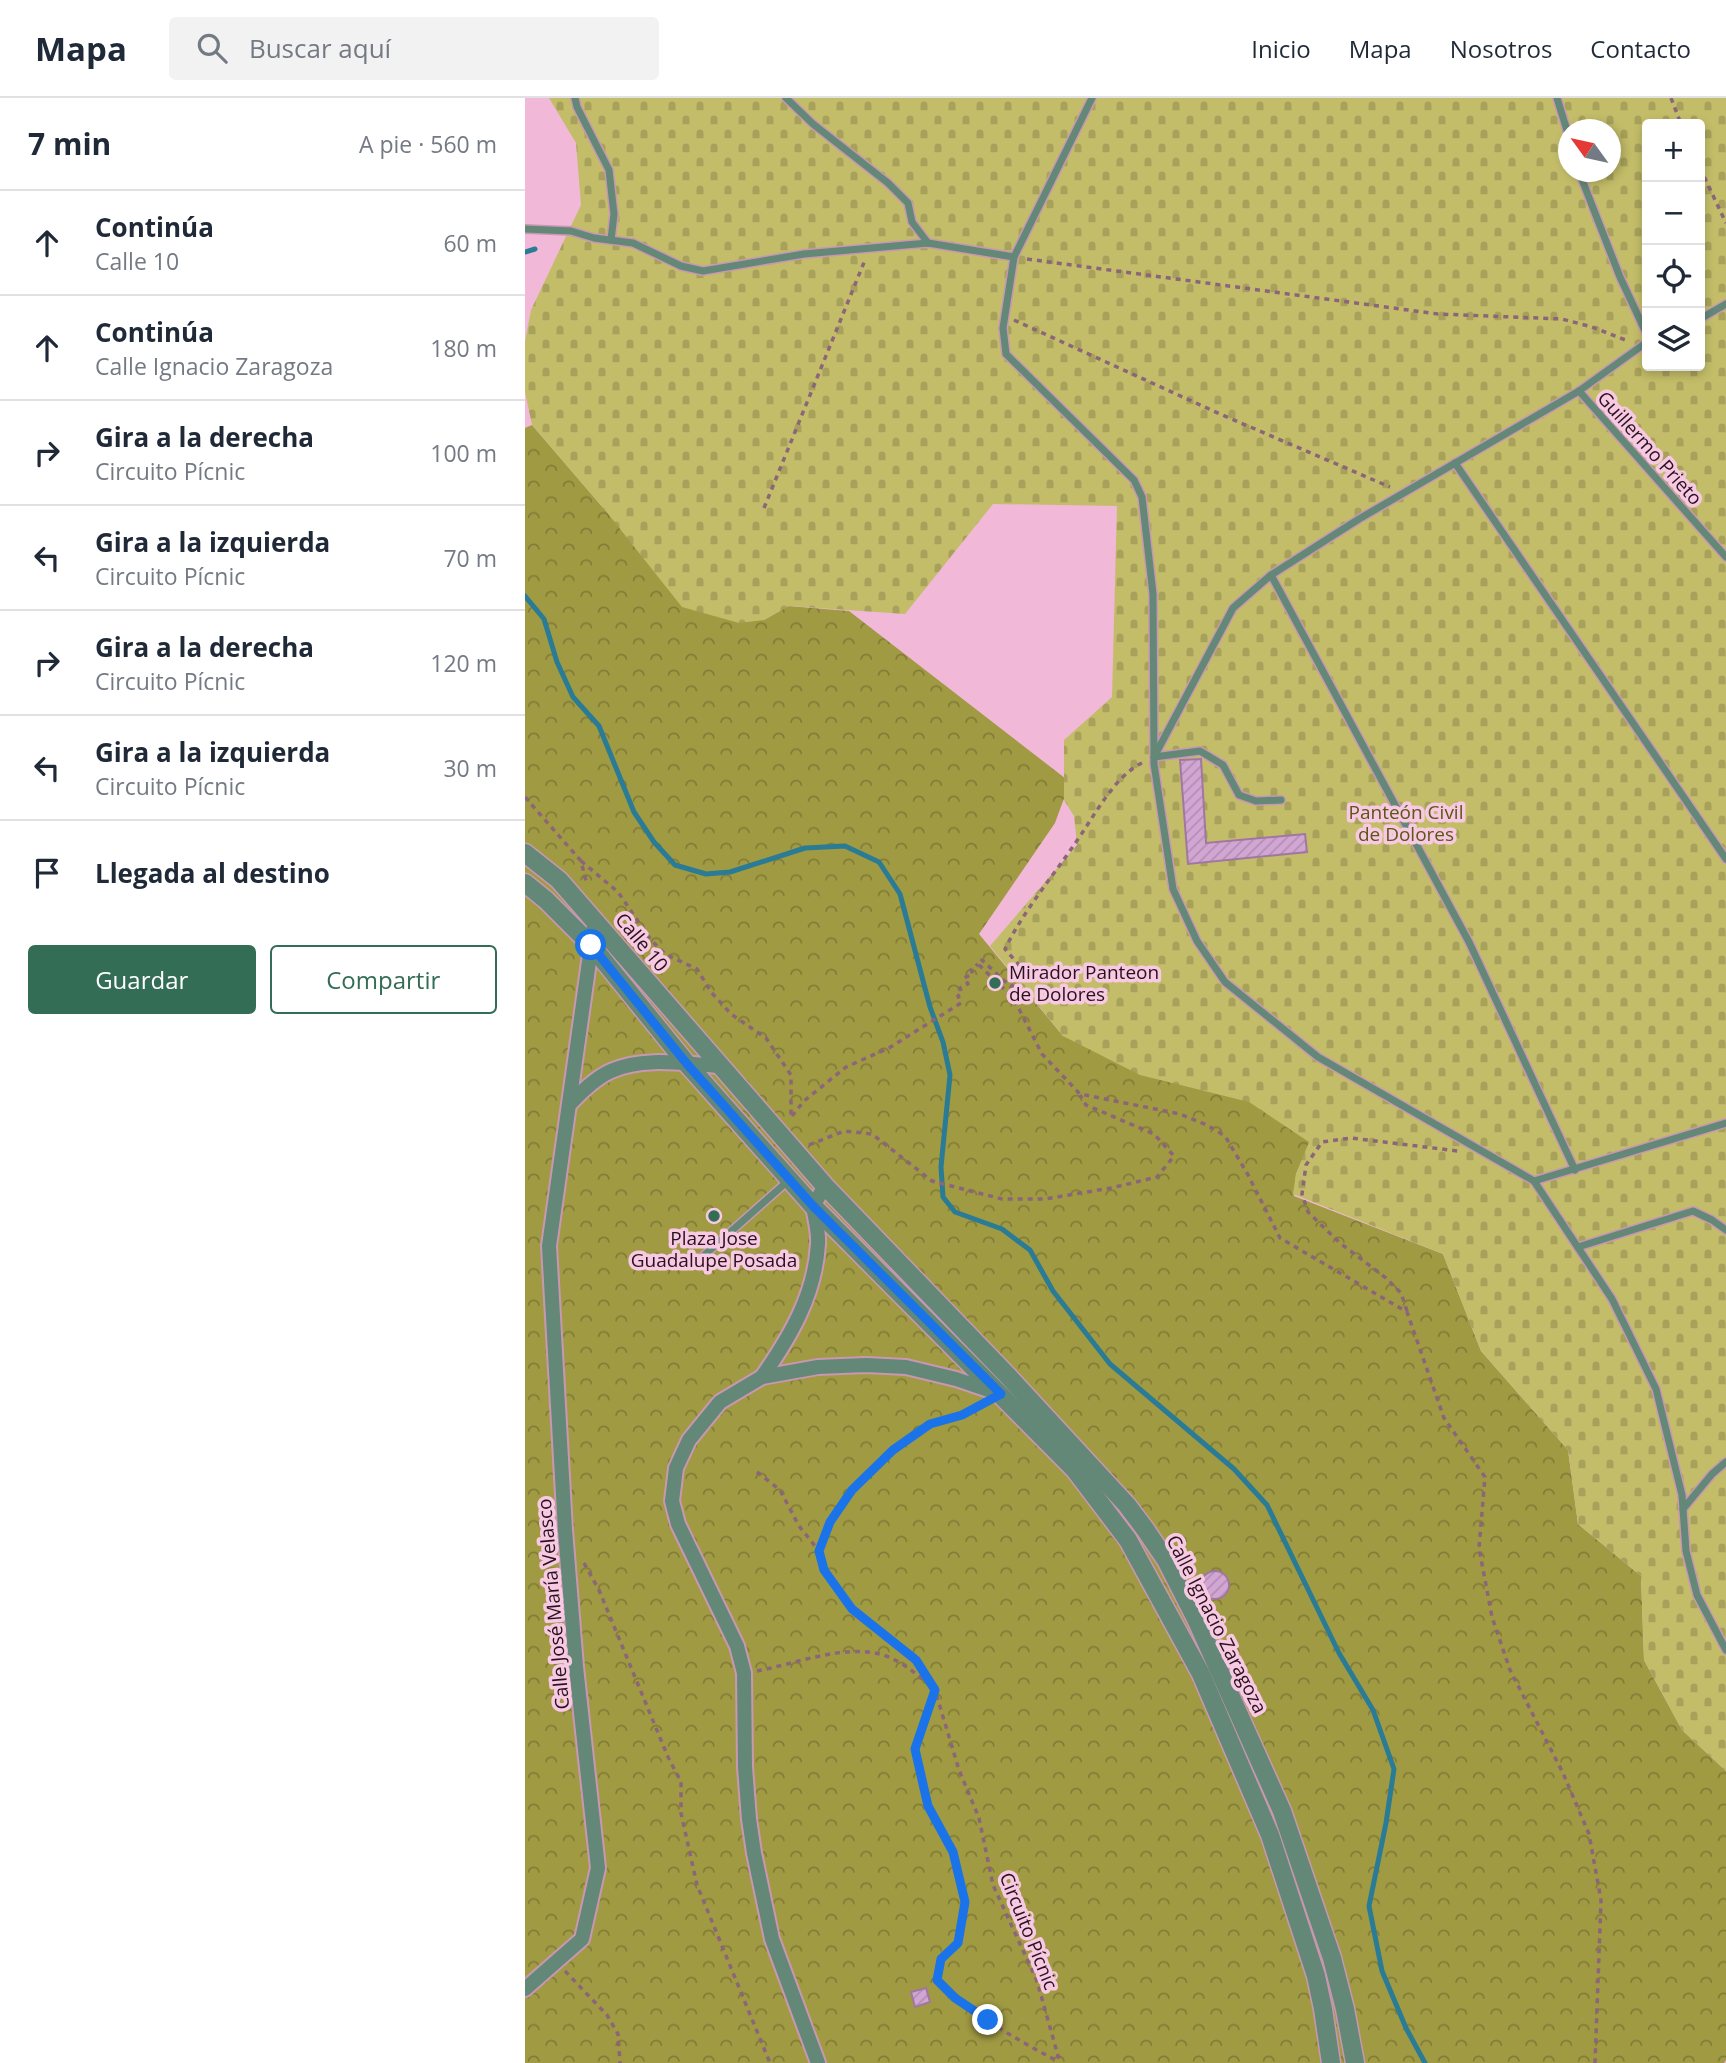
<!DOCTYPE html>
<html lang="es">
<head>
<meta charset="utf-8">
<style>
	:root { --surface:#fff; --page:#f2f2f3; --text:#1f2937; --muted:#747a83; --line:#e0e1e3; --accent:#336d56 }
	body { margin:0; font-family:"Open Sans",sans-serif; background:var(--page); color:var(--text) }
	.controls { position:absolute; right:21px; top:21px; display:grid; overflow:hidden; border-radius:7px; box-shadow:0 4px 10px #0003 }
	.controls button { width:63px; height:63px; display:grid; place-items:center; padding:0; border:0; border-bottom:2px solid var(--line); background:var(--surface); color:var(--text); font:35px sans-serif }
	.compass { position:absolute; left:1033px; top:21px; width:63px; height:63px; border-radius:50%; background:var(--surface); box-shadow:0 4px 10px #0003; rotate:303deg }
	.stop { position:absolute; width:21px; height:21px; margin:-16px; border:5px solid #1a73e8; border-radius:50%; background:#fff }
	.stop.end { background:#1a73e8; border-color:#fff; box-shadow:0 2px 7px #0008 }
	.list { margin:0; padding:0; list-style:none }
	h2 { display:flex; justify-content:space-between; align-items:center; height:91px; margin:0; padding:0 28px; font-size:30px }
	h2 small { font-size:23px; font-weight:400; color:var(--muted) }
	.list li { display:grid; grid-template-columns:46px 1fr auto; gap:21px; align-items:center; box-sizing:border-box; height:105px; padding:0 28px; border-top:2px solid var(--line) }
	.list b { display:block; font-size:26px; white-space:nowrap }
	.list p { margin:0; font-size:23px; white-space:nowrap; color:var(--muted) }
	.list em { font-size:23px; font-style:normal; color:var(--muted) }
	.actions { display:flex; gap:14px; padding:21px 28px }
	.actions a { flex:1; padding:16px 0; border:2px solid var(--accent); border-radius:7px; text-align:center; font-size:24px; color:var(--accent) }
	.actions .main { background:var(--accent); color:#fff }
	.icon { flex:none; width:38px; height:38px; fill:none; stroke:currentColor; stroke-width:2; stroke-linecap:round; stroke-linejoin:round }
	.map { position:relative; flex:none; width:1201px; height:1965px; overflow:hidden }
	header { display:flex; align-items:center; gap:42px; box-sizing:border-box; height:98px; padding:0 35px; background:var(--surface); border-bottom:2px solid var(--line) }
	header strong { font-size:33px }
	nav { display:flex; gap:38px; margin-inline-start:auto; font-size:24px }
	.search { width:490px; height:63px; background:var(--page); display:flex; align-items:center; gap:18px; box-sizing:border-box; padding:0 24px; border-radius:7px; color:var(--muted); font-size:26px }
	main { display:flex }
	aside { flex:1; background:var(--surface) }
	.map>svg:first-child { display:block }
	.forest { fill:url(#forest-crowns) }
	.cemetery { fill:url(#cemetery-stones); fill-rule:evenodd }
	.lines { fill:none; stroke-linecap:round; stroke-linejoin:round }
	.stream { stroke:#2a7b96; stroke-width:5 }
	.building { fill:url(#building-hatch); stroke:#a077a1; stroke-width:2 }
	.service-casing { stroke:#c997b2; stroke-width:10 }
	.minor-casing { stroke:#c997b2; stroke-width:18 }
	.tertiary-casing { stroke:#c997b2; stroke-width:21 }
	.path { stroke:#8c657a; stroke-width:3.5; stroke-dasharray:5 5; stroke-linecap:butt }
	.service { stroke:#638877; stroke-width:7 }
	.minor { stroke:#638877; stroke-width:14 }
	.tertiary { stroke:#638877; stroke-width:18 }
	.route { stroke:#1a73e8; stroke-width:9 }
	.poi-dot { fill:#336d56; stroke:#f8c9e2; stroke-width:2.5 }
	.labels { text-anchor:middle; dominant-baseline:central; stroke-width:7; stroke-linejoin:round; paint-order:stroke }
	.street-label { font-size:19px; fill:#27121e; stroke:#f8c9e2 }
	.park-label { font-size:19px; fill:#5c5716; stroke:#f8c9e2 }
	.poi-label { font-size:19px; fill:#27121e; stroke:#f8c9e2; text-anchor:start }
</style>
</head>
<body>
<header>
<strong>Mapa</strong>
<div class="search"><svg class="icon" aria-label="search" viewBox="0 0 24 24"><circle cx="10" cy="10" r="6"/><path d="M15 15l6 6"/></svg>Buscar aquí</div>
<nav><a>Inicio</a><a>Mapa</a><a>Nosotros</a><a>Contacto</a></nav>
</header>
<main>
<aside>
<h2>7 min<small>A pie · 560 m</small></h2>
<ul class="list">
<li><svg class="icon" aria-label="ahead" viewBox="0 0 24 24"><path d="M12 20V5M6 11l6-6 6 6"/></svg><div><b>Continúa</b><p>Calle 10</p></div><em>60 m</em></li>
<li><svg class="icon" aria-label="ahead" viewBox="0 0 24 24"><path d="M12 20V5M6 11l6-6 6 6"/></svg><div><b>Continúa</b><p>Calle Ignacio Zaragoza</p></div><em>180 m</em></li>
<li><svg class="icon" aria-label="right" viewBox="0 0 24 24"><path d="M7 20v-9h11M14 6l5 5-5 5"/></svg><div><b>Gira a la derecha</b><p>Circuito Pícnic</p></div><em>100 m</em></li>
<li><svg class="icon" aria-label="left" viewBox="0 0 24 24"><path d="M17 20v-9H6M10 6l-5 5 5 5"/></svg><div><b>Gira a la izquierda</b><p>Circuito Pícnic</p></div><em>70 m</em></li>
<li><svg class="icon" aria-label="right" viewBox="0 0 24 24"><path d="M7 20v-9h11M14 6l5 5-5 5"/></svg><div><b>Gira a la derecha</b><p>Circuito Pícnic</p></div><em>120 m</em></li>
<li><svg class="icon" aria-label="left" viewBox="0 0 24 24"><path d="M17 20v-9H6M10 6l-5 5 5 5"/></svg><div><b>Gira a la izquierda</b><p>Circuito Pícnic</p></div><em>30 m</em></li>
<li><svg class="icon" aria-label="arrive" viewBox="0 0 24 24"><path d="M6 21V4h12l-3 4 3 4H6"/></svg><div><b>Llegada al destino</b></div></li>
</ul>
<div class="actions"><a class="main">Guardar</a><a>Compartir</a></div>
</aside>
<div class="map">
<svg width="1201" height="1965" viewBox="0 0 1201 1965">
	<defs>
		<pattern id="forest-crowns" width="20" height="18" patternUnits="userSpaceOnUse" patternTransform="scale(1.75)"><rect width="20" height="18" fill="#a09a43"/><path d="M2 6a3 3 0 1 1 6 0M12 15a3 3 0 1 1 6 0" fill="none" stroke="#827c37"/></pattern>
		<pattern id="cemetery-stones" width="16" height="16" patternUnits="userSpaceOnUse" patternTransform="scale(1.75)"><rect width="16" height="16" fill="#c3bd69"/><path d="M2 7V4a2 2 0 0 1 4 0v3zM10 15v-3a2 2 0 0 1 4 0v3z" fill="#a8a15b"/></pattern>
		<pattern id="building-hatch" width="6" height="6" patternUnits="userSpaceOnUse" patternTransform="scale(1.75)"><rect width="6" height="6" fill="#d1a6d3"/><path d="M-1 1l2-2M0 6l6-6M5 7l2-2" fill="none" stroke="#b38eb5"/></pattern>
	</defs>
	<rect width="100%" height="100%" fill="#f2b8d7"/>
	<polygon class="forest" points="7,327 80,412 239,522 263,508 324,513 545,684 530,725 454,836 538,938 724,1003 785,1044 771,1076 769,1098 918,1156 956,1253 1043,1352 1053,1426 1116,1478 1119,1562 1157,1632 1201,1673 1201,1962 1199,1965 0,1965 0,330"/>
	<path class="cemetery" d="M24,0H1201V1673L1157,1632L1119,1562L1116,1478L1053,1426L1043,1352L956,1253L918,1156L768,1096L771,1076L784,1044L724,1004L615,977L538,938L465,848L552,747L549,718L539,702V642L587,599L592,408L468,406L380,516L264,508L239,522L214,525L157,509L80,412L7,327L0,294V243L6,212L56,107L51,45ZM1122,26H1175V268H1122ZM1044,32H1086V74H1044Z"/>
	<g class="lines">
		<g class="stream">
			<polyline points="0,154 10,151"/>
			<polyline points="0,498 19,521 32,564 48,599 74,628 109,714 129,744 150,767 181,776 205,774 280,750 320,748 354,764 375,796 405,909 418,944 425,977 416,1069 418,1099 430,1114 477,1131 505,1152 528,1193 585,1266 709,1371 742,1407 814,1555 848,1612 869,1671 861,1725 844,1808 857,1873 881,1930 900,1965"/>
		</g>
	</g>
	<g class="building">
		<polygon points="676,661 681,745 780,736 782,754 663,766 655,662"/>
		<circle cx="690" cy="1487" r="14"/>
		<polygon points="401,1890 405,1904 390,1909 386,1894"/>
	</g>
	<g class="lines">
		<defs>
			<g id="service">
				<polyline points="50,0 52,9 84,72 89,116 86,142"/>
				<polyline points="261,0 288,26 363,85 383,105 387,124 403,145"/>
				<polyline points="567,0 489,159 478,230 481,256 609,382 617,399 628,496 629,659 675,653 698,667 714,697 731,703 756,702"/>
				<polyline points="1032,0 1044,39"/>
				<polyline points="1054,74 1095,179 1122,237"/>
				<polyline points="0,131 46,133 69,140 108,145 156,168 178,173 279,156 403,145 489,159"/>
				<polyline points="1175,221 1201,206"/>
				<polyline points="1122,244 1054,293 834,421 746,477 708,510 629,659 629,666 648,791 672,843 700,884 793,959 1009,1083 1087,1201 1131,1291 1157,1397 1161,1453 1172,1497 1201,1552"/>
				<polyline points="1054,293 1201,459"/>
				<polyline points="930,365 1201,761"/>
				<polyline points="746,477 944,844 1050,1072"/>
				<polyline points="1009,1083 1201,1025"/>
				<polyline points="1053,1149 1168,1113 1187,1122 1201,1132"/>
				<polyline points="176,1160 264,1082"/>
				<polyline points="1158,1411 1187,1376 1201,1364"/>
			</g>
			<g id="minor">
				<path d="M44,1007C56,994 70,980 86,973C119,958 160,966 194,968"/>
				<path d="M237,1279C265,1239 290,1197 293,1146C294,1134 290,1120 288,1108L300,1088"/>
				<polyline points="0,1891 57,1841 73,1770 51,1569 40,1432 24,1148 70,821"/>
				<polyline points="293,1965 247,1841 229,1755 224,1721 220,1669 219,1575 212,1548 153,1426 147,1403 151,1370 164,1342 195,1304 237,1279 293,1269 341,1267 381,1269 431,1281 472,1295"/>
			</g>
			<g id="tertiary">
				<polyline points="0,755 34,782 300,1088 483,1278 602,1407 620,1431 641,1462 672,1523 757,1713 807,1860 820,1911 830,1965"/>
				<polyline points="0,785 21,802 66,847 162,966 288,1108 550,1372 603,1442 676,1576 745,1737 791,1878 798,1911 806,1965"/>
			</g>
		</defs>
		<use href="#service" class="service-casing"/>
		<use href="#minor" class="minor-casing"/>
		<use href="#tertiary" class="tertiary-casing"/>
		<g class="path">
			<polyline points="1146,0 1156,26"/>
			<polyline points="1175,70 1201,125"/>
			<polyline points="502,161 913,216 1037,221 1067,229 1103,243"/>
			<polyline points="489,222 695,316 865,389"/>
			<polyline points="239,410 340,162"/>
			<path d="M617,665C589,678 567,722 549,747C525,782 498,814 480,851L500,874L486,889L457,862L453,866L482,894L494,911L517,956L555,996L655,1016L682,1027L700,1038L722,1075L755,1140L882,1214L919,1320L960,1379L954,1450L967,1519L985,1572L1038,1675L1064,1736L1076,1802L1070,1965"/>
			<polyline points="0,699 56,763 62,787"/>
			<polyline points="56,763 93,794 126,842 140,856 172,871 186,894 206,916 241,940 266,977 266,1019"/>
			<polyline points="267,1018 279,1003 321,969 364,950 436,905 433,898 437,895 435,890 443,886 439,880 448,876 446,872 453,866"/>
			<polyline points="284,1047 319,1033 347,1036 407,1083 477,1101 520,1101 586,1090 632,1079 649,1058 629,1036 561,1007 555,997"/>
			<polyline points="882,1213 876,1195 861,1180 815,1145 783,1114 777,1096 781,1067 797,1044 826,1040 933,1053"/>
			<polyline points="458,1306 437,1317 405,1326 368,1352 327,1392 305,1424 294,1453 299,1472 327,1511 391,1561 410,1592 434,1672 454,1720 468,1787 512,1883 535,1965"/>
			<polyline points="232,1374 255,1392 274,1428 294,1453"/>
			<polyline points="59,1465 74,1492 143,1659 156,1684 156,1715 172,1787 245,1965"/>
			<path d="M232,1573C270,1566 324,1544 361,1558C380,1565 395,1579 410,1592L390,1651L403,1708L428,1754L440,1803L433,1845L416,1861L412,1882C446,1916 491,1941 534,1964"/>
			<polyline points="40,1873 82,1917 93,1936 95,1965"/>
		</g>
		<use href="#service" class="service"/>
		<use href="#minor" class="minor"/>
		<use href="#tertiary" class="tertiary"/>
	</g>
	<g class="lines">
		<polyline class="route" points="66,847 162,966 288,1108 476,1296 437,1317 405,1326 368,1352 327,1392 305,1424 294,1453 299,1472 327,1511 391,1562 410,1592 390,1651 403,1708 428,1754 440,1804 433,1845 416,1861 412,1882 430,1900 463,1922"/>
	</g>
	<g class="poi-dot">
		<circle cx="470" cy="885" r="7"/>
		<circle cx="189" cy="1118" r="7"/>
	</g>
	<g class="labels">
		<g class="street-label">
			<text transform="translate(1125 350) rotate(48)">Guillermo Prieto</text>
			<text transform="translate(117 844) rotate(50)">Calle 10</text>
			<text transform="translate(28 1506) rotate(-95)">Calle José María Velasco</text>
			<text transform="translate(692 1526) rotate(63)">Calle Ignacio Zaragoza</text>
			<text transform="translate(504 1833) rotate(68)">Circuito Pícnic</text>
		</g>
		<g class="park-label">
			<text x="881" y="714">Panteón Civil<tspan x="881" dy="22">de Dolores</tspan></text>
		</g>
		<g class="poi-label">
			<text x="484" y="874">Mirador Panteon<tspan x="484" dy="22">de Dolores</tspan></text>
			<text x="189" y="1140" text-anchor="middle">Plaza Jose<tspan x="189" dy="22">Guadalupe Posada</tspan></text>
		</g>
	</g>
</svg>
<div class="controls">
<button>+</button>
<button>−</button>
<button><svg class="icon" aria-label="locate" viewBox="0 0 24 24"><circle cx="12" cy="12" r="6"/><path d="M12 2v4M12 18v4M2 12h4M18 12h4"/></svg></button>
<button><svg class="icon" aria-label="layers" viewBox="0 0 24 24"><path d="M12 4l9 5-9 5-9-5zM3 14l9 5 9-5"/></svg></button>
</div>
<svg class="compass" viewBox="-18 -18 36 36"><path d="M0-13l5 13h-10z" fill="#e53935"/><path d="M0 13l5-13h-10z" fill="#747a83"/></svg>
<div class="stop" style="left:66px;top:847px"></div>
<div class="stop end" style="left:463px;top:1922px"></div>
</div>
</main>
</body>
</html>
